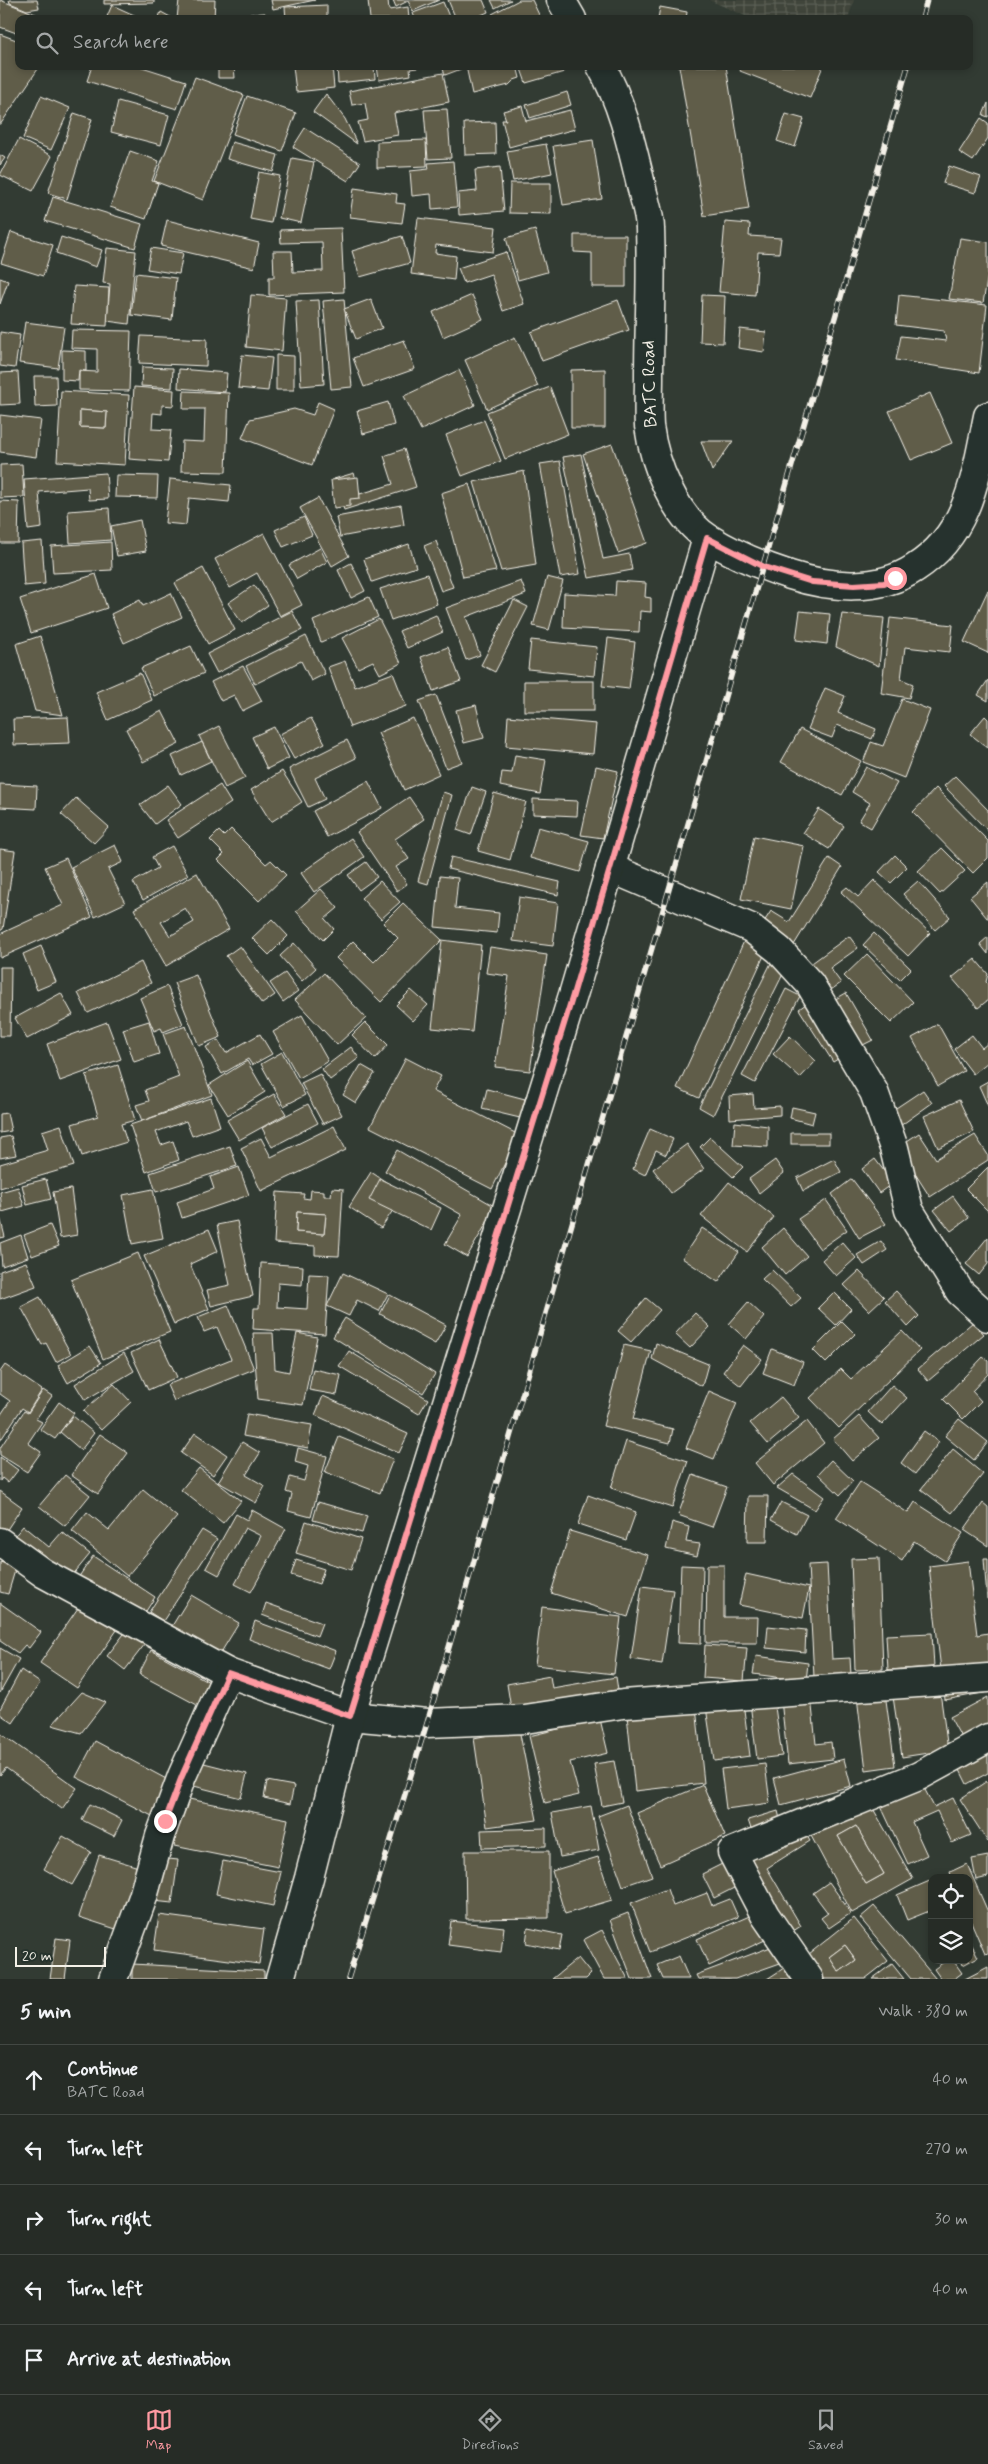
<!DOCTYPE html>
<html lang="en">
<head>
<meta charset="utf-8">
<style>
	:root { --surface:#262c26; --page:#323832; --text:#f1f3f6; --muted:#a4a7a7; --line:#424843; --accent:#ff9aa2 }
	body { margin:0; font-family:Mynerve,sans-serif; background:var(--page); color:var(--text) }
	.controls { position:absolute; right:15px; bottom:15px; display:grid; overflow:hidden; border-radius:10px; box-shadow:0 2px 8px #0003 }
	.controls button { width:45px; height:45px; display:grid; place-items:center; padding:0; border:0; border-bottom:1px solid var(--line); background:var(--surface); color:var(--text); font:25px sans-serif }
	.scale { position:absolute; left:15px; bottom:12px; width:91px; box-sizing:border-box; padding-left:5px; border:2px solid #f4f1e8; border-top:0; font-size:14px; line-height:18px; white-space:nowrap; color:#f4f1e8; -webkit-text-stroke:4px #26332d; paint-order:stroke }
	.stop { position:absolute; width:15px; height:15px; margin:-11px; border:4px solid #ff9aa2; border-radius:50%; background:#fff }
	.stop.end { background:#ff9aa2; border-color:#fff; box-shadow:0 1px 5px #0008 }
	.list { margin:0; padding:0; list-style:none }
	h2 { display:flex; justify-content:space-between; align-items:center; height:65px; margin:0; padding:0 20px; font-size:21px }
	h2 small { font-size:16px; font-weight:400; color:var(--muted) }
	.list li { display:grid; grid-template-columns:32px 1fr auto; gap:15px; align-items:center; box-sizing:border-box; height:70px; padding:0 20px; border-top:1px solid var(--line) }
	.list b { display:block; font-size:19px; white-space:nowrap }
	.list p { margin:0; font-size:16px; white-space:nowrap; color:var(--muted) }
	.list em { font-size:16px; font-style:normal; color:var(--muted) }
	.icon { flex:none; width:28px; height:28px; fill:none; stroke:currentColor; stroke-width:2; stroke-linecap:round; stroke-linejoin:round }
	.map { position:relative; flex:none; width:988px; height:1979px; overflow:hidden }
	.search { position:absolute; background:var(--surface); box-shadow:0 2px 8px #0003; left:15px; right:15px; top:15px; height:55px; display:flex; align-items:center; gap:12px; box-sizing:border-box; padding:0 18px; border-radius:10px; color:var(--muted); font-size:19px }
	.sheet { height:415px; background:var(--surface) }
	nav { display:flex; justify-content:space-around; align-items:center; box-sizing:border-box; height:70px; border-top:1px solid var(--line); background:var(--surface); font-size:14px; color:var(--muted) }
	nav a { display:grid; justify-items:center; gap:2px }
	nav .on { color:var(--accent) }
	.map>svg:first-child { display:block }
	.industrial { fill:url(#industrial-grid) }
	.building { fill:#605d4a; stroke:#f4f1e8; fill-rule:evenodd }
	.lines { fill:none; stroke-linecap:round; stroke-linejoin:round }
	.minor-casing { stroke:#f4f1e8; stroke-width:31 }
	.minor { stroke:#26332d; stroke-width:28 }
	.rail-casing { stroke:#f4f1e8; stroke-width:5.5 }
	.rail { stroke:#26332d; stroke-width:4; stroke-dasharray:11; stroke-linecap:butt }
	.route { stroke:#ff9aa2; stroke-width:6 }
	.labels { text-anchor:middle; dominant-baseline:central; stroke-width:5; stroke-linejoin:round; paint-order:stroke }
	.street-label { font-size:18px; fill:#f4f1e8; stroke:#26332d }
</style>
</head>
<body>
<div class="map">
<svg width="988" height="1979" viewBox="0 0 988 1979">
	<defs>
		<pattern id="industrial-grid" width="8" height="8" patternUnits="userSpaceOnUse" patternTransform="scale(1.25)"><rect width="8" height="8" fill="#40453a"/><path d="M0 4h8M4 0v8" fill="none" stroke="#5c6056"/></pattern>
	</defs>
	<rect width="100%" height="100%" fill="#323b33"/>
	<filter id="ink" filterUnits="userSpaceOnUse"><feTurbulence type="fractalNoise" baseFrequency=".02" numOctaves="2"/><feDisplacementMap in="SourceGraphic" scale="10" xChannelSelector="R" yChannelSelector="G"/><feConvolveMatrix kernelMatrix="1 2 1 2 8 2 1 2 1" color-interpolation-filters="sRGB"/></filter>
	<g filter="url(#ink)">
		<polygon class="industrial" points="709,0 854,0 848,19 752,19"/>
		<g class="building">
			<polygon points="0,0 38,15 36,19 19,19 19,34 0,27"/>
			<polygon points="9,0 37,0 39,8 27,10 10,3"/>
			<polygon points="104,0 154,0 154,3 104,4"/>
			<polygon points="179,0 215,0 214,19 177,19"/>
			<polygon points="271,0 315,0 273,9"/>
			<polygon points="368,0 388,0 389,10 408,7 409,19 370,19"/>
			<polygon points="393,0 439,0 413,11 408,1 396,7"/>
			<polygon points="448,0 483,0 488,12 472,19 456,19"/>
			<polygon points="491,0 511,0 495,8"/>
			<polygon points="519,0 532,0 541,19 495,19 492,14"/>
			<polygon points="443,2 450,19 415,19 413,13"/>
			<polygon points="112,5 143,19 106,19"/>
			<polygon points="327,5 327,19 286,19 285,7"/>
			<polygon points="660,7 687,12 686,19 658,19"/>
			<polygon points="161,12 174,19 158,19"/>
			<polygon points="265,13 265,19 237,19 237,15"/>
			<polygon points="232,16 233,19 216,19 216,17"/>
			<polygon points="0,34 19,41 19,66 40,66 0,125"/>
			<polygon points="92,66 139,66 186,81 177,109 87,81"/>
			<polygon points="218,66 234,66 235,78 218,78"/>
			<polygon points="293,66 332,66 334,88 296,92"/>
			<polygon points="337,66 374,66 375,79 338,83"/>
			<polygon points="377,66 417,66 417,68 410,69 411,75 379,80"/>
			<polygon points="442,66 460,66 461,69 445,75"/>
			<polygon points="466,66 517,66 520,78 514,80 509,85 472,94"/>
			<polygon points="520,66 562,66 564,72 526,83"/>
			<polygon points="679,66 726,66 749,209 704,216"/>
			<polygon points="742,66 823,66 810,98 740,71"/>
			<polygon points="443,73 449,102 394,113 398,135 363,141 358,122 368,120 365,103 352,105 349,91"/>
			<polygon points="195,77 244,95 203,200 154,181"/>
			<polygon points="567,92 571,105 530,118 526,105"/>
			<polygon points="326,94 345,119 357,144 313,112"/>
			<polygon points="41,96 70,108 51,150 23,138"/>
			<polygon points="247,96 296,113 282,151 233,134"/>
			<polygon points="118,101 169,115 161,145 111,132"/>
			<polygon points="988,103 988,117 983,115"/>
			<polygon points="522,106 526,121 570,110 575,129 509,147 502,120 506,120 503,111"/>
			<polygon points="447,109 451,158 428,159 424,110"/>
			<polygon points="74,113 92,119 67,199 48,193"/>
			<polygon points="786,114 804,119 795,147 777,141"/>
			<polygon points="981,118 988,123 988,138 973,161 959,152"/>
			<polygon points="495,122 496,154 465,155 464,123"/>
			<polygon points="305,128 360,163 348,181 293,147"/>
			<polygon points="19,139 52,156 33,191 0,175"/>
			<polygon points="426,140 427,166 377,168 377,142"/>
			<polygon points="593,140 602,199 563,205 553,146"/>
			<polygon points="232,142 278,155 273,172 227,159"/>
			<polygon points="546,144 552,173 513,181 507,151"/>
			<polygon points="130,151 159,161 152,181 158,183 146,219 110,207"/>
			<polygon points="0,155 5,158 0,165"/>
			<polygon points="292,158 314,162 301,223 279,218"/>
			<polygon points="453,161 457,207 432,209 431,194 412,196 410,171 429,169 428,163"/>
			<polygon points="949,166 981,177 975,193 943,183"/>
			<polygon points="500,167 504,211 459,215 458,193 477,191 475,170"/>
			<polygon points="259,172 280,176 271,223 250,219"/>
			<polygon points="510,183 551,183 551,214 509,213"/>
			<polygon points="354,188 397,194 396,203 405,204 402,223 350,217"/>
			<polygon points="53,197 142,224 135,248 45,221"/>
			<polygon points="418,218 496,227 493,252 436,245 435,253 456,256 454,280 411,274"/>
			<polygon points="167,220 259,243 254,268 161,246"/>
			<polygon points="725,222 750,224 749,236 781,238 779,253 758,252 755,295 719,292"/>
			<polygon points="341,228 344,292 269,295 269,277 274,277 273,251 292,251 293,272 323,271 322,242 281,243 280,230"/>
			<polygon points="535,230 547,272 518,280 506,238"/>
			<polygon points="11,232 53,245 43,276 1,263"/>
			<polygon points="574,235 626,235 626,287 592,287 592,253 574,252"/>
			<polygon points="402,236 410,263 360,277 352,251"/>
			<polygon points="61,237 102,250 96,267 56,253"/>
			<polygon points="960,238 988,242 988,274 983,303 949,299"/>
			<polygon points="107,248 136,251 129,324 107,321 110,284 103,283"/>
			<polygon points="151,248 183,253 179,274 147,269"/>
			<polygon points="506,252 524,304 503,311 491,274 464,283 458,268"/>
			<polygon points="136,273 176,278 172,320 131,315"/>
			<polygon points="0,278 8,281 0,304"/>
			<polygon points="74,286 109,288 107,326 71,324"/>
			<polygon points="251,295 286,298 282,351 246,347"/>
			<polygon points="472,295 483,319 443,337 433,312"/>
			<polygon points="702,295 725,296 723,343 700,342"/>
			<polygon points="899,295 987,305 979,373 896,360 901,336 946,341 944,331 896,325"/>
			<polygon points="344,299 352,387 331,389 323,301"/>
			<polygon points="371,299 382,328 356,339 344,309"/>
			<polygon points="319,300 324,384 301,386 296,301"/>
			<polygon points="618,300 629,330 542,361 531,332"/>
			<polygon points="25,322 64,327 58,368 19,363"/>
			<polygon points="740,329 766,332 764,352 738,348"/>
			<polygon points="72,330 131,331 129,391 79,390 79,371 97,372 97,349 71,348"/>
			<polygon points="0,332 20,335 15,368 0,366"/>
			<polygon points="141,336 207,339 206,366 139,363"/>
			<polygon points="515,337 538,386 487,409 465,360"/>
			<polygon points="404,340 415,369 364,387 353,358"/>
			<polygon points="62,350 86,351 86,371 79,370 78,381 62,380"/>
			<polygon points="242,355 272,358 268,391 238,388"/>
			<polygon points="276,355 294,356 294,390 276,390"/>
			<polygon points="142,367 173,368 172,388 141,386"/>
			<polygon points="179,369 227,373 225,392 178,388"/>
			<polygon points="605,369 605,428 571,428 571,370"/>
			<polygon points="459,370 475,405 421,430 404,396"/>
			<polygon points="18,372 20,404 0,405 0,373"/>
			<polygon points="34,376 56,376 57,406 35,407"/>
			<polygon points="134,387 174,390 173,406 162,405 162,414 153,413 152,429 171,430 168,462 129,459"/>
			<polygon points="550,387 568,434 505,459 487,412"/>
			<path d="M61,391L129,395L125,465L57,461ZM80,410L107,412L106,428L80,427Z"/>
			<polygon points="184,391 229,393 226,472 181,471 182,441 204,442 205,409 183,409"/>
			<polygon points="930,393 952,443 911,460 889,411"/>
			<polygon points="318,402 334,409 312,465 242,438 250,419 294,409 313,415"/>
			<polygon points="388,402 394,425 363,434 357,411"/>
			<polygon points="80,410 107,412 106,428 80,427"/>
			<polygon points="0,415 41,420 36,457 0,452"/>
			<polygon points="484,420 501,461 462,476 446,435"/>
			<polygon points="701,441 733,441 712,471"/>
			<polygon points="612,444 647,543 618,553 583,454"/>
			<polygon points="404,449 416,487 344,510 334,479 354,473 360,494 393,484 384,456"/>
			<polygon points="581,454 603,559 629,554 632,570 589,578 563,457"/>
			<polygon points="560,461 580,574 560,577 540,464"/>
			<polygon points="22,464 24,497 0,498 0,465"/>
			<polygon points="524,471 536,565 501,571 474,482"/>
			<polygon points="106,473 108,499 89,500 88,488 39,492 42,528 28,530 24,479"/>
			<polygon points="116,475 158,476 157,498 115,497"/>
			<polygon points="358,477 360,498 350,499 350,506 334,508 331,480"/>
			<polygon points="170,479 231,485 229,502 189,498 186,525 165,523"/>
			<polygon points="469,484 496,571 463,577 441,493"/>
			<polygon points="318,498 349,556 332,566 300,508"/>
			<polygon points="0,501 19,502 18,543 0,543"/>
			<polygon points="401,505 404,525 340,537 336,517"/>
			<polygon points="109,508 111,540 70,543 68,511"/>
			<polygon points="304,517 312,535 283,547 275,530"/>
			<polygon points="140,520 146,551 117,556 111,526"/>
			<polygon points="264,533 302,605 280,616 257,573 230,588 215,559"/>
			<polygon points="42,541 45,584 24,586 21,543"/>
			<polygon points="436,541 453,587 441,591 424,546"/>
			<polygon points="111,542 112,570 53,573 51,546"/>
			<polygon points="409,544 416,567 372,582 364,559"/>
			<polygon points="320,548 327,562 297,579 289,565"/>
			<polygon points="351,563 365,591 351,598 338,570"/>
			<polygon points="203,568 235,630 208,644 175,583"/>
			<polygon points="96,574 107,608 31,633 20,599"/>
			<polygon points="427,574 437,604 391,620 380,589"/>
			<polygon points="547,577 563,581 549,630 533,626"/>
			<polygon points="521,581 526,594 466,617 480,655 466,660 446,608"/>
			<polygon points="616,581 646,583 645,597 651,598 651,612 640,611 639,632 563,628 564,593 615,596"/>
			<polygon points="254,585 268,605 242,623 228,603"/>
			<polygon points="988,590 988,653 964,642"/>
			<polygon points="171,593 182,617 124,643 111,614 140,600 143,606"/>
			<polygon points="369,597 378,617 321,642 313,621"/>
			<polygon points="514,600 528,607 495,672 481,665"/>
			<polygon points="292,611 302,630 217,673 207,654"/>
			<polygon points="800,611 830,614 827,644 796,640"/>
			<polygon points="842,614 884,618 879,666 836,647"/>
			<polygon points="436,615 443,632 407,648 399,631"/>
			<polygon points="890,618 953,625 950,652 905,647 901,679 913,684 909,698 881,693"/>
			<polygon points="379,619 401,663 380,674 373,661 358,668 342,638"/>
			<polygon points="40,636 63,715 35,711 16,644"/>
			<polygon points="306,636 325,674 311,681 301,661 255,684 246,666"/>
			<polygon points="608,638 635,642 629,689 602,686"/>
			<polygon points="531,640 597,647 594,676 528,669"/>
			<polygon points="191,646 204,673 154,696 141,668"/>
			<polygon points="448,647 461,681 433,691 421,657"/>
			<polygon points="345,661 355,687 393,673 406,706 350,727 328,667"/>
			<polygon points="243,666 262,701 242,711 234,695 221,701 211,682"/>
			<polygon points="140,673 152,700 108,720 96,692"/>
			<polygon points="988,680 988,701 978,695"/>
			<rect x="524" y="681" width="70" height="30"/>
			<polygon points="825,688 845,696 838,713 876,729 872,739 837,725 832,738 808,729"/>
			<polygon points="436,695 462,762 446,768 419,701"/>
			<polygon points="902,699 930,710 904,778 863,762 871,742 883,746"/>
			<polygon points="476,705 484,738 464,743 456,710"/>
			<polygon points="162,711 179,744 143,762 126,729"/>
			<polygon points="508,716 596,724 593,754 506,746"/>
			<polygon points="985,716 988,719 988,748 970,734"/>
			<polygon points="68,717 70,743 14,745 13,719"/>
			<polygon points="311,718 325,743 294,759 280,734"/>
			<polygon points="413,718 439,774 404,790 378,733"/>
			<polygon points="219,726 245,778 225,788 199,736"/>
			<polygon points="274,727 289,758 267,769 252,737"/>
			<polygon points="800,729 861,761 842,795 781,762"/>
			<polygon points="347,740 356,758 315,778 325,799 308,807 289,769"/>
			<polygon points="202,742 211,761 181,775 172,756"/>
			<polygon points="515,755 546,760 540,794 500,786 502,772 512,773"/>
			<polygon points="596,766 618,771 603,838 581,835"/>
			<polygon points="866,767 897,783 871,828 859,821 870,803 852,792"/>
			<polygon points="282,771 302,802 271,822 251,790"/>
			<polygon points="955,776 988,810 988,831 944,786"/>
			<polygon points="368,781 382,808 327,837 313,811"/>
			<polygon points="0,784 37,786 36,809 0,807"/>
			<polygon points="168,785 182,804 155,824 140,805"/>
			<polygon points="220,785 231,803 178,838 166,820"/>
			<polygon points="472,787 486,792 471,835 457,830"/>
			<polygon points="936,788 988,841 988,858 973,873 913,812"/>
			<polygon points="443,792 452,795 428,884 418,881"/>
			<polygon points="494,793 526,802 510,860 478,851"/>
			<polygon points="409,797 424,819 395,839 409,859 396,867 407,884 397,891 357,832"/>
			<polygon points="76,798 109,827 94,843 61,814"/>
			<polygon points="533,799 578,801 577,816 533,814"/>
			<polygon points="819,809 844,826 829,849 803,833"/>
			<polygon points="538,827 589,841 580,872 530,858"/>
			<polygon points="231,829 266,864 271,860 286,875 259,901 218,860 224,854 210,840 219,831 224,836"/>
			<polygon points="754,836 804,846 791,909 741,899"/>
			<polygon points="351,838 364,857 314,892 301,873"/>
			<polygon points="115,845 123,862 108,869 125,903 95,917 71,867"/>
			<polygon points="172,846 188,875 143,900 133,882 158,868 152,857"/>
			<polygon points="942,848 965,871 940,894 918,871"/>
			<polygon points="0,849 15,851 3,929 0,931"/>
			<polygon points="895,855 907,867 891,883 879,872"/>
			<polygon points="451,857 560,882 558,895 448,869"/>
			<polygon points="66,858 92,917 0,958 0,934 63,905 45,867"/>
			<polygon points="829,858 842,867 794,945 762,925 771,911 789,922"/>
			<polygon points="366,862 377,877 359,890 348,875"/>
			<path d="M197,873L229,929L166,966L134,909ZM185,908L194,922L170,936L161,922Z"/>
			<polygon points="440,876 458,878 455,908 499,913 497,933 435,927"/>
			<polygon points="874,880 930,933 908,956 841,892 847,887 858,897"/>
			<polygon points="380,881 400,902 381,919 361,898"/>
			<polygon points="918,881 950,917 935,930 903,894"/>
			<polygon points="988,882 988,918 987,918 970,897"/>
			<polygon points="321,889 338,908 325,919 334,929 323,940 296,911"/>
			<polygon points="519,897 558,903 553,946 513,941"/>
			<polygon points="403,903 442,940 381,1002 336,958 353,941 374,962 398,938 383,923"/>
			<polygon points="272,919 288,936 269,955 252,938"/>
			<polygon points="874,933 911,969 900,980 863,945"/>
			<polygon points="849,936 858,948 830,968 841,983 825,994 805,968"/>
			<polygon points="988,937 988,954 980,944"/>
			<polygon points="745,939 767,949 699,1098 677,1088"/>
			<polygon points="442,940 481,945 472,1032 432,1028"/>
			<polygon points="294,943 316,968 302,981 280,956"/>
			<polygon points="41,946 56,982 37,990 23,954"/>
			<polygon points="240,946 275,995 262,1004 226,956"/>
			<polygon points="490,947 547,955 530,1071 495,1067 509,976 486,973"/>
			<polygon points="867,954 913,1002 891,1023 844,976"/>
			<polygon points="975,959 988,974 986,982 988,984 988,1000 978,1008 952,978"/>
			<polygon points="141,962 151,983 88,1013 78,993"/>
			<polygon points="771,963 785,970 713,1115 699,1107"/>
			<polygon points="0,967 11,967 10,1036 0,1036"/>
			<polygon points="285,973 298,991 283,1002 270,983"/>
			<polygon points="324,973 366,1018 337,1045 295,1000"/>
			<polygon points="196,975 221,1037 199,1046 174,983"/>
			<polygon points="167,986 183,1024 163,1032 161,1028 154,1031 140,998"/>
			<polygon points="786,989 800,996 755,1083 742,1076"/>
			<polygon points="411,990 428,1005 413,1021 396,1005"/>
			<polygon points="61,993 73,1015 27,1039 15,1018"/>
			<polygon points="846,993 873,1040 853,1050 827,1004"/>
			<polygon points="806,1004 846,1054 833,1062 799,1009"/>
			<polygon points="302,1015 328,1061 299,1078 273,1032"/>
			<polygon points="149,1021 159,1054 134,1062 123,1029"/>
			<polygon points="107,1022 121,1059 60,1081 47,1044"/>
			<polygon points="365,1022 388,1045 375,1059 352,1035"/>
			<polygon points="938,1024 964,1071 938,1086 912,1038"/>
			<polygon points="186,1026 212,1095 142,1121 136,1105 149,1101 145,1090 179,1077 163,1034"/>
			<polygon points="260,1034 272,1054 252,1065 248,1059 222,1074 206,1047 218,1040 226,1053"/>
			<polygon points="972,1035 982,1048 988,1043 988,1062 973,1074 954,1049"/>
			<polygon points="790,1036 816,1061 800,1078 773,1054"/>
			<polygon points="351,1047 359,1058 330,1080 322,1069"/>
			<polygon points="282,1052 305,1095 284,1106 261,1064"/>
			<polygon points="406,1058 441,1076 433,1091 519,1135 492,1189 370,1127"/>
			<polygon points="247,1061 265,1092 228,1115 209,1085"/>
			<polygon points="118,1065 135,1120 121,1124 127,1142 82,1156 72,1124 98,1116 86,1075"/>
			<polygon points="361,1065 375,1073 356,1103 343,1095"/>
			<polygon points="320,1074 342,1115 323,1124 301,1083"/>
			<polygon points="988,1081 988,1106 979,1086"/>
			<polygon points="487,1089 525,1099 520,1118 482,1109"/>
			<polygon points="923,1090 932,1103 900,1126 890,1112"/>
			<polygon points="274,1094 286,1114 239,1140 227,1120"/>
			<polygon points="753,1094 754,1108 780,1106 780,1115 730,1119 729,1096"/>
			<polygon points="211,1098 220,1126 192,1136 186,1121 156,1132 161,1145 173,1141 179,1160 146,1172 130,1125"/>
			<polygon points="959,1100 974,1132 938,1148 924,1116"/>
			<polygon points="308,1104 318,1123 272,1147 262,1128"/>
			<polygon points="792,1107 815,1112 812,1124 790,1118"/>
			<polygon points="7,1113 11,1131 0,1133 0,1114"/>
			<polygon points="735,1122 768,1126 768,1147 733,1145"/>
			<polygon points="61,1125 74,1166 0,1188 0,1164 48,1150 42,1131"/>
			<polygon points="334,1126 346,1150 261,1191 241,1148 261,1138 271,1157"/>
			<polygon points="650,1129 673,1139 666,1155 656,1150 645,1175 633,1169"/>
			<rect x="791" y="1133" width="38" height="11"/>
			<polygon points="919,1133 936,1159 975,1135 988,1155 988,1160 930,1197 898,1147"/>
			<polygon points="11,1136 16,1155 0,1158 0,1138"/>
			<polygon points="710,1137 743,1167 733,1177 700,1147"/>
			<polygon points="687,1144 704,1169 671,1193 653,1169"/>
			<polygon points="230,1146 237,1166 156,1192 150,1173"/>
			<polygon points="397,1150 496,1207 467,1257 445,1244 462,1215 385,1171"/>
			<polygon points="834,1159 841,1172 803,1191 797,1178"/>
			<polygon points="875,1159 893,1183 879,1193 862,1169"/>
			<polygon points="775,1160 784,1173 759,1193 749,1179"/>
			<polygon points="239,1167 249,1195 182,1218 177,1202 214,1189 210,1177"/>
			<polygon points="988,1167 988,1211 966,1189"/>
			<polygon points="371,1172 404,1194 381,1228 349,1207"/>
			<polygon points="46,1179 51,1199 27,1205 22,1185"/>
			<polygon points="380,1179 441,1208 431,1230 369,1200"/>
			<polygon points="852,1179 886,1224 859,1238 832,1194"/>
			<polygon points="729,1182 774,1217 747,1252 701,1216"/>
			<polygon points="18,1187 24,1206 2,1212 0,1192"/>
			<path d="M332,1188L343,1189L339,1256L315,1255V1246L274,1243L277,1192L304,1194L303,1198L310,1199L311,1190L324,1191V1196H331ZM297,1212L326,1214L324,1234L296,1232Z"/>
			<polygon points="71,1189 77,1235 60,1238 53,1192"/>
			<polygon points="153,1189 163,1238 132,1244 123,1195"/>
			<polygon points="953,1196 969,1218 951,1231 934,1210"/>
			<polygon points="826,1200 847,1230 820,1249 798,1219"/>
			<polygon points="297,1212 326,1214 324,1234 296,1232"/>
			<polygon points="0,1217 5,1237 0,1238"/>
			<polygon points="237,1221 253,1296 211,1306 207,1290 230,1285 217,1225"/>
			<polygon points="50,1225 59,1246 32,1256 24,1235"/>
			<polygon points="702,1228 739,1252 718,1282 682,1258"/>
			<polygon points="783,1228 807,1256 785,1275 762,1247"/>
			<polygon points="209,1229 218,1251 190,1264 209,1309 174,1324 144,1256"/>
			<polygon points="21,1235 28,1257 2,1266 0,1243"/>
			<polygon points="988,1237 988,1264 979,1275 966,1264"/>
			<polygon points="881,1241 887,1250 864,1265 857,1255"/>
			<polygon points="842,1242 856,1258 836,1276 822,1260"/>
			<polygon points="138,1253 170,1332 103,1359 71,1280"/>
			<polygon points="26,1262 36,1286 0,1299 0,1271"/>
			<polygon points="261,1263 303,1266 302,1285 278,1283 277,1307 307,1309 309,1274 329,1275 325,1334 253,1329 254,1308 259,1308"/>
			<polygon points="772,1270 801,1298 791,1307 762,1279"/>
			<polygon points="859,1271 884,1297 869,1311 844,1285"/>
			<polygon points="343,1273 388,1294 379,1311 357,1300 349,1316 327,1306"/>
			<polygon points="896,1291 919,1316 908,1327 885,1301"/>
			<polygon points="834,1292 851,1309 836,1325 818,1308"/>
			<polygon points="390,1295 446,1325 435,1344 380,1314"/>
			<polygon points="40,1297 71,1354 56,1362 46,1343 42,1345 21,1307"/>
			<polygon points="646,1298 660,1310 631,1342 618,1331"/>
			<polygon points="748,1302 764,1317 746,1339 729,1324"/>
			<polygon points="228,1305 254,1369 174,1401 167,1385 231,1359 217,1327 204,1332 198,1317"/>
			<polygon points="695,1313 710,1327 690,1348 675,1334"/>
			<polygon points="345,1318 435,1374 423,1393 333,1337"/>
			<polygon points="842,1321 855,1334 826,1363 813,1350"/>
			<polygon points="973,1322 984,1334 928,1381 918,1369"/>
			<polygon points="902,1331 920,1350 839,1428 810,1398 841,1369 851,1379"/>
			<polygon points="253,1333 273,1333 275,1369 289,1372 297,1333 317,1337 303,1405 258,1399"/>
			<polygon points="159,1339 177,1377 148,1390 131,1353"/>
			<polygon points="656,1343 708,1364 702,1386 652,1359"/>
			<polygon points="624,1345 651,1351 633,1419 673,1429 670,1443 603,1426"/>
			<polygon points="743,1345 762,1359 741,1386 723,1372"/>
			<polygon points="90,1346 101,1363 68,1383 58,1365"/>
			<polygon points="772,1349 803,1362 794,1385 763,1373"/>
			<polygon points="349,1351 428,1399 419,1414 339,1366"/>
			<polygon points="124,1353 134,1371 85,1400 75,1384"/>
			<polygon points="983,1357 988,1361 988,1374 972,1391 981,1401 963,1419 943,1399"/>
			<polygon points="5,1365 42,1390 28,1412 22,1408 0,1441 0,1416 10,1401 0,1394 0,1372"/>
			<polygon points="313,1369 341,1375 337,1395 309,1390"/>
			<polygon points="114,1384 131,1402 101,1430 83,1411"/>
			<polygon points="892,1385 907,1398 882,1425 868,1412"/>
			<polygon points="43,1390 52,1396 36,1419 42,1422 28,1443 41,1452 27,1472 0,1455 0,1448 24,1411 28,1413"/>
			<polygon points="709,1391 737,1403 714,1459 686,1448"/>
			<polygon points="323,1396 408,1434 399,1453 315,1415"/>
			<polygon points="781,1397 799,1418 768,1444 750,1423"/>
			<polygon points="59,1402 74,1413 55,1439 40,1429"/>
			<polygon points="247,1414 312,1425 308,1448 243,1436"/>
			<polygon points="73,1416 94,1433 81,1450 60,1432"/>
			<polygon points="859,1416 879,1438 852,1461 833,1439"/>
			<polygon points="959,1419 988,1442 974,1460 945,1436"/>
			<polygon points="807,1421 824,1443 773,1485 755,1463"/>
			<polygon points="924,1431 939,1442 915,1474 901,1463"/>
			<polygon points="195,1433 227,1455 213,1475 181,1453"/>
			<polygon points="100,1434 128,1453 98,1494 71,1475"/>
			<polygon points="339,1437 393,1459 380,1493 325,1472"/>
			<polygon points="626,1441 688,1461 672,1508 611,1488"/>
			<polygon points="242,1442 260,1453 246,1475 265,1486 256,1503 218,1482"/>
			<polygon points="298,1448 327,1456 311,1517 288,1511 292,1494 286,1492 290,1477 304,1481 308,1466 295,1462"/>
			<polygon points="953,1449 983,1474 952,1513 921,1489"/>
			<polygon points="0,1457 18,1470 8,1483 2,1478 0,1481"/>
			<polygon points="831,1460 853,1481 840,1495 818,1474"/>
			<polygon points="199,1468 241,1501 223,1523 181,1490"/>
			<polygon points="793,1474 824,1497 815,1510 777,1488"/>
			<polygon points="65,1475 90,1495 65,1526 39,1506"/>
			<polygon points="693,1475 727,1487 712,1527 678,1515"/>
			<polygon points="860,1482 908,1513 915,1502 963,1533 945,1561 914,1541 902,1561 836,1518"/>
			<polygon points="143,1489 177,1517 127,1576 72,1531 87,1512 109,1530"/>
			<polygon points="0,1491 22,1507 4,1534 0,1531"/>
			<polygon points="588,1495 636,1512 626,1540 578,1524"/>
			<polygon points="748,1496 768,1496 767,1542 747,1542"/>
			<polygon points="318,1502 367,1516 362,1533 313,1520"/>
			<polygon points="781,1502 807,1515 797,1534 771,1520"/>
			<polygon points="983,1503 988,1507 988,1546 964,1530"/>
			<polygon points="252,1510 286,1529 251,1592 235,1584 261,1536 245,1528 219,1575 206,1568 236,1514 247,1520"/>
			<polygon points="306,1521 361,1539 351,1570 296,1553"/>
			<polygon points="672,1522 689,1527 686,1542 700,1544 697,1556 666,1549"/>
			<polygon points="23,1526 49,1547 62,1532 90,1554 67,1582 13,1538"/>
			<polygon points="202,1530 217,1539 163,1621 149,1612"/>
			<polygon points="570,1531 648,1555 628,1617 551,1593"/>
			<polygon points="93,1556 155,1597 141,1619 78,1578"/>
			<polygon points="879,1558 883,1669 855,1670 851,1559"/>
			<polygon points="984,1559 988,1559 988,1599 987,1599"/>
			<polygon points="296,1560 324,1569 319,1584 291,1575"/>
			<polygon points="968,1561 977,1635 988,1633 988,1665 941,1670 929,1566"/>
			<polygon points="0,1562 16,1567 8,1594 0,1592"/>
			<polygon points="827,1564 832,1659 850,1658 851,1675 814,1677 808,1565"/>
			<polygon points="681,1565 703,1566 701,1644 678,1643"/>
			<polygon points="707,1565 724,1565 724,1617 758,1617 757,1643 706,1643"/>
			<polygon points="746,1574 809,1588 803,1618 739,1605"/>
			<polygon points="642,1586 673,1590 662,1664 631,1659"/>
			<polygon points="191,1595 239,1623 220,1654 172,1626"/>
			<polygon points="0,1603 41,1632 29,1648 25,1645 18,1653 0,1641"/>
			<polygon points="266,1603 322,1623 317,1636 262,1615"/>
			<polygon points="80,1605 117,1630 77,1688 40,1663"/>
			<polygon points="542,1607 621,1617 614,1674 535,1665"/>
			<polygon points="255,1621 336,1651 329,1669 249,1639"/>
			<polygon points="768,1626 806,1630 805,1652 766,1648"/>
			<polygon points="127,1630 145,1644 125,1670 107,1656"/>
			<polygon points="932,1633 934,1667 888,1670 886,1635"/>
			<polygon points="705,1645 747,1648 744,1681 703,1678"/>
			<polygon points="0,1648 19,1659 0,1693"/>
			<polygon points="151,1650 211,1683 199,1706 139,1674"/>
			<polygon points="756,1656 808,1663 806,1681 753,1674"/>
			<polygon points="21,1670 40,1683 13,1723 0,1714 0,1709"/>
			<polygon points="550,1676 552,1688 616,1677 619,1697 512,1715 507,1684"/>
			<polygon points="988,1681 988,1692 945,1700 944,1689"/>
			<polygon points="892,1690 940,1692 948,1750 902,1757"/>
			<polygon points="82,1692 105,1702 81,1733 52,1725"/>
			<polygon points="885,1693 895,1766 866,1770 857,1697"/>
			<polygon points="811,1697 816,1744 831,1742 833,1759 788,1764 781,1700"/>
			<polygon points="988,1697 988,1725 962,1739 950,1717"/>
			<polygon points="774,1700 782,1756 757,1759 750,1703"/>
			<polygon points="743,1702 750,1756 714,1761 706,1707"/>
			<polygon points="696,1707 704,1783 635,1791 627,1715"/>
			<polygon points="600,1719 608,1753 570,1762 579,1795 545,1803 529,1736"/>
			<polygon points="519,1729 537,1820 487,1827 474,1738"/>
			<polygon points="0,1733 77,1788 62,1809 6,1768 0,1775"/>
			<polygon points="95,1741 170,1781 152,1816 76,1777"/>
			<polygon points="988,1747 988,1773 967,1784 956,1762"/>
			<polygon points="844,1759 851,1786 781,1805 774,1778"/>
			<polygon points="614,1761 622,1802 602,1806 594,1764"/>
			<polygon points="200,1762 247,1774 241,1798 194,1786"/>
			<polygon points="765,1764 770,1803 726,1809 721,1769"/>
			<polygon points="940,1771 944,1779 924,1788 934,1807 953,1798 971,1835 952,1843 937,1811 912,1822 927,1855 908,1864 878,1800"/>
			<polygon points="267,1781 294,1786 290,1804 264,1798"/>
			<polygon points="987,1781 988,1782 988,1842 960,1799"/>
			<polygon points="703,1785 725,1836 660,1865 637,1813"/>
			<polygon points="184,1798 288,1819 278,1867 174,1846"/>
			<polygon points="90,1804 122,1820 114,1836 82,1820"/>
			<polygon points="627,1805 652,1876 623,1886 598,1816"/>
			<path d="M871,1805L913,1879L852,1913L809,1832ZM856,1826L884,1874L866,1884L838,1836Z"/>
			<polygon points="591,1806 599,1850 560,1857 552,1813"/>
			<polygon points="778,1811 782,1827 753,1835 748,1820"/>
			<polygon points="856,1826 884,1874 866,1884 838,1836"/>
			<polygon points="546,1828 546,1846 482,1848 481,1830"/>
			<polygon points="802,1828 810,1841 767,1868 801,1926 790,1933 744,1859"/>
			<polygon points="63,1836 91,1852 72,1885 44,1869"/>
			<polygon points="465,1851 549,1851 549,1918 466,1919"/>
			<polygon points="99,1855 142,1868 122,1931 79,1917"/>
			<polygon points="988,1856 988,1877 976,1880 972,1859"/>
			<polygon points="598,1857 612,1900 565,1914 552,1871"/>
			<polygon points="159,1858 178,1860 172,1903 153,1901"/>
			<polygon points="223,1861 281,1872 273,1906 216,1894"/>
			<polygon points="726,1862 738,1886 714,1898 702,1874"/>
			<polygon points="967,1864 988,1912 988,1953 985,1954 969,1917 969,1878 952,1878 950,1872"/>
			<polygon points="932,1880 932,1910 907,1920 897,1895"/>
			<polygon points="829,1882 851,1913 829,1928 821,1918 828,1913 813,1893"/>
			<polygon points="667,1889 673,1906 707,1893 712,1906 730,1899 738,1917 650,1952 631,1903"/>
			<polygon points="874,1906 936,1979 911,1979 860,1918"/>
			<polygon points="628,1913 652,1979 632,1979 610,1920"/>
			<polygon points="754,1914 765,1940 709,1966 697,1939"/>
			<polygon points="159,1915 264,1929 259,1964 154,1950"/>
			<path d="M854,1918L888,1961L865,1979H820L804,1958ZM845,1945L856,1960L839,1972L829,1957Z"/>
			<polygon points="451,1921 504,1927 501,1952 448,1945"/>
			<polygon points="528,1928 562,1935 559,1950 526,1943"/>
			<polygon points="602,1930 628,1979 604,1979 583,1940"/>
			<polygon points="56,1938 70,1940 65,1979 50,1979"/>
			<polygon points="969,1939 978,1957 963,1965 961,1960 969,1960"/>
			<polygon points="776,1945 783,1962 735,1979 698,1979 696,1975"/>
			<polygon points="845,1945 856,1960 839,1972 829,1957"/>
			<polygon points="679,1956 689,1979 663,1979 657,1965"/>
			<polygon points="578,1958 591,1974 586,1979 552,1979"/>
			<polygon points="947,1960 953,1960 962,1973 954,1979 941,1979 934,1969"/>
			<polygon points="132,1964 264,1971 264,1979 132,1979"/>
			<polygon points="892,1964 904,1979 872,1979"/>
			<polygon points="787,1966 795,1979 767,1979"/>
			<polygon points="988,1967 988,1979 965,1979"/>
		</g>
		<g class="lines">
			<defs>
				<g id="minor">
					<polyline points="561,0 572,19"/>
					<path d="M601,66C623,104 632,147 642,189C645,202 650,216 650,229C652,278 649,327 649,377C649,393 648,410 649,426C654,464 675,517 708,538C733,554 762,566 790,575C830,588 879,592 915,568C970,533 976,474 988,416"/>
					<polyline points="610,868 751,928 779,950 810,984 874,1092 894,1148 909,1210 960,1292 988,1317"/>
					<polyline points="0,1542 43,1573 228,1673 350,1716 427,1723 525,1719 623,1704 988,1678"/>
					<polyline points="113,1979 143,1897 160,1836 182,1776 228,1673"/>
					<polyline points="280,1979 309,1878 350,1716 573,995 707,538"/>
					<polyline points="809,1979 765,1915 732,1852 919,1776 988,1738"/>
				</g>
			</defs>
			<use href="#minor" class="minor-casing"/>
			<use href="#minor" class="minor"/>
			<defs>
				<g id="rail">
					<polyline points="922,19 927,0"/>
					<polyline points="348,1979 427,1723 908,66"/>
				</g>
			</defs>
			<use href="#rail" class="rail-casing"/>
			<use href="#rail" class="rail"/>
		</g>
	</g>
	<g class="lines" filter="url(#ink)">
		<polyline class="route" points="165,1821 182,1776 228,1673 350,1716 573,995 707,538 764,567 812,582 854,585 884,583 895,578"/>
	</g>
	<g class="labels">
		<g class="street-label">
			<text transform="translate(650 384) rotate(-92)">BATC Road</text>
		</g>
	</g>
</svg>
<div class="controls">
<button><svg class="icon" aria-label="locate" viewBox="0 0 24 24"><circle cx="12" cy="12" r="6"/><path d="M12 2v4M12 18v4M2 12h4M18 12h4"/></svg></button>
<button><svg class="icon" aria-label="layers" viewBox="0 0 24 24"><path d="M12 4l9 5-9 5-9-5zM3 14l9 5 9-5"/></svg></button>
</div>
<div class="scale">20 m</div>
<div class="stop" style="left:895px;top:578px"></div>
<div class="stop end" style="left:165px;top:1821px"></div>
<div class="search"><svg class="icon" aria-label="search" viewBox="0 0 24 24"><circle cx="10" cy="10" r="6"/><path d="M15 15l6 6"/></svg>Search here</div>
</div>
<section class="sheet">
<h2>5 min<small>Walk · 380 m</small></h2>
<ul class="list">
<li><svg class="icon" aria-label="ahead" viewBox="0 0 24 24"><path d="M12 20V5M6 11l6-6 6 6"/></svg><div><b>Continue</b><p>BATC Road</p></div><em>40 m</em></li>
<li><svg class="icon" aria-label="left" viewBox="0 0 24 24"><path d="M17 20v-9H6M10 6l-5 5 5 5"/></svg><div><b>Turn left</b></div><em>270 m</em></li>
<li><svg class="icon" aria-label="right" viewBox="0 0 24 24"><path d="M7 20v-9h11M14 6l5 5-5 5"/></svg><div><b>Turn right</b></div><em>30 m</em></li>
<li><svg class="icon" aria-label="left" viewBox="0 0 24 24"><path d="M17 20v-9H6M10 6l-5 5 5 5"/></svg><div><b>Turn left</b></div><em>40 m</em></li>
<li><svg class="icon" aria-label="arrive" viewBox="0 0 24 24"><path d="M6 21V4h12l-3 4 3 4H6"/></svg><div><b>Arrive at destination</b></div></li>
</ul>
</section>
<nav>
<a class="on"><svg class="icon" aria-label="map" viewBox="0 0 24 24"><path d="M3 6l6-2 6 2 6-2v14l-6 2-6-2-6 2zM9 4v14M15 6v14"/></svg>Map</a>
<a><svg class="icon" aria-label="directions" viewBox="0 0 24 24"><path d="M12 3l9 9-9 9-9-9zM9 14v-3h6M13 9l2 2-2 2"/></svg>Directions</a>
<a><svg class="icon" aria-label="saved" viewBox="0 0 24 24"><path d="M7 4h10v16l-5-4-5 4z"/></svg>Saved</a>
</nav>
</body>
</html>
